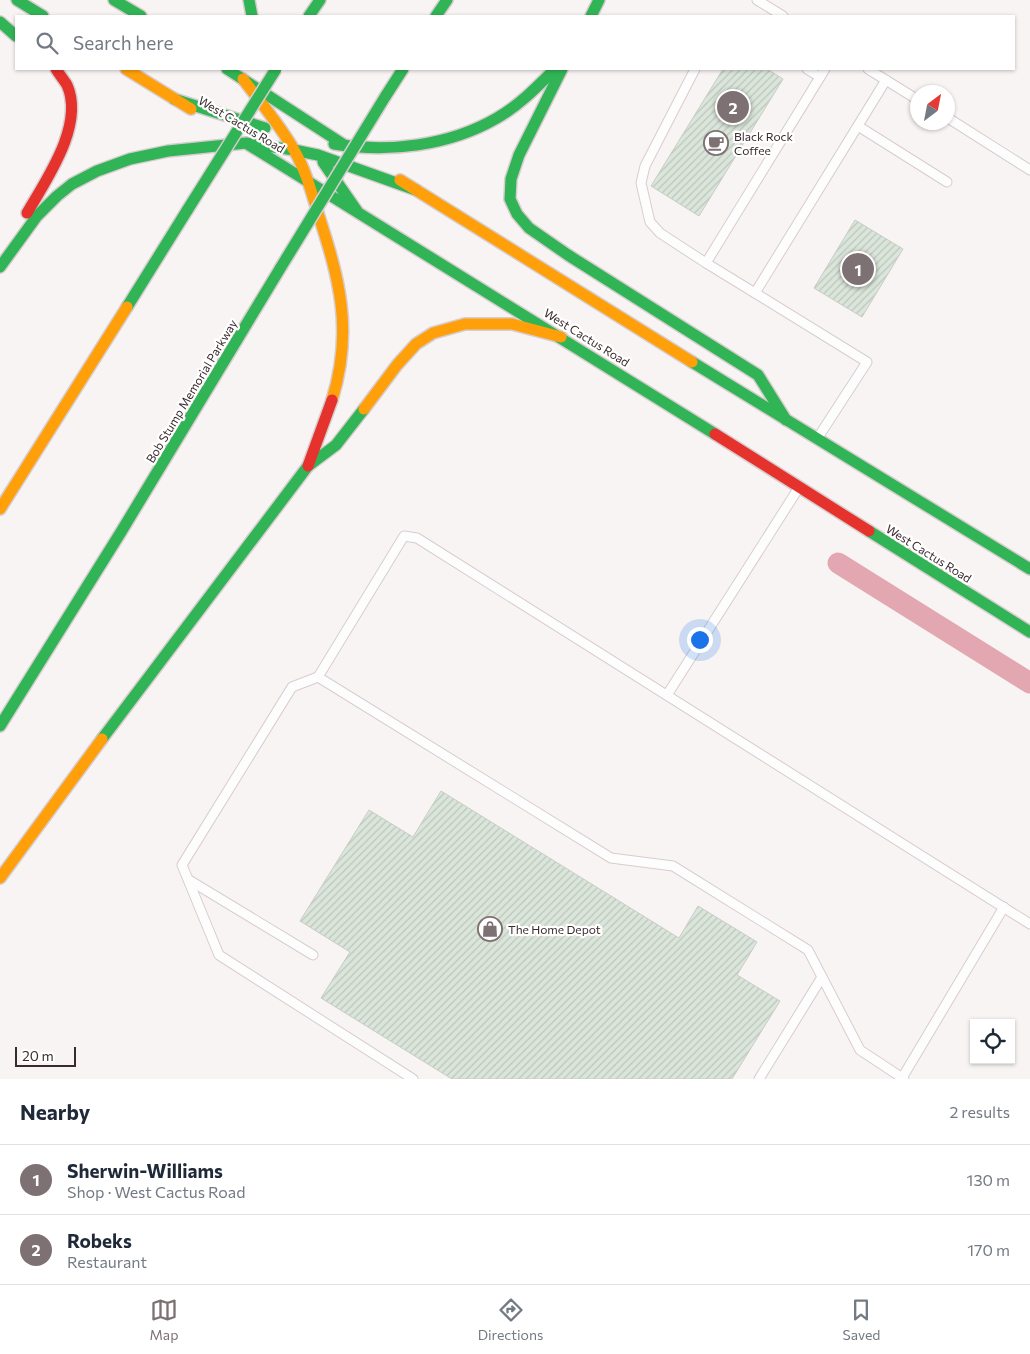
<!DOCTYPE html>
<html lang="en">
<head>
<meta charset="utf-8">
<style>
	:root { --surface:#fff; --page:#f6f6f7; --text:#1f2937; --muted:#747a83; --line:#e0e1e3; --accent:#7e7173 }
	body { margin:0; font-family:Commissioner,sans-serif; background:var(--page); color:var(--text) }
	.controls { position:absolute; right:15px; bottom:15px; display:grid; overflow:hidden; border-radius:0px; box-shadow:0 1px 4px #0004 }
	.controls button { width:45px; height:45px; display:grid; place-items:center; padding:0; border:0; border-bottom:1px solid var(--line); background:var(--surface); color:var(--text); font:25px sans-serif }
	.compass { position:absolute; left:910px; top:85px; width:45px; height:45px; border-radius:50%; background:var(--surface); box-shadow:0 1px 4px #0004; rotate:32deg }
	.scale { position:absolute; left:15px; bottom:12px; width:61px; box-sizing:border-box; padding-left:5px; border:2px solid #3b2a2d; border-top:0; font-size:14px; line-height:18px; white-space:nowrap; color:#3b2a2d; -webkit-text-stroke:4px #fff; paint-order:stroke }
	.you { position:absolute; left:699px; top:639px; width:18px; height:18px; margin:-12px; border:4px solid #fff; border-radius:50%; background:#1a73e8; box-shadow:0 0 0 8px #1a73e833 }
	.badge { display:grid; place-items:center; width:32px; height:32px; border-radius:50%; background:var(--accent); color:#fff; font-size:16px; font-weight:700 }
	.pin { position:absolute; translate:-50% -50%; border:2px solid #fff; box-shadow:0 1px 5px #0006 }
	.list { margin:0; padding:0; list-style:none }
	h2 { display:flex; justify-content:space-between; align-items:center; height:65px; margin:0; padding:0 20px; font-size:21px }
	h2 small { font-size:16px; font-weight:400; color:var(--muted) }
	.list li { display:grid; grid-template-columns:32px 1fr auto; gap:15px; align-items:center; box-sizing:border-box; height:70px; padding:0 20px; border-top:1px solid var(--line) }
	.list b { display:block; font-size:19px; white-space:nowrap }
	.list p { margin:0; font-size:16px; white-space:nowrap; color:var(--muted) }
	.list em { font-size:16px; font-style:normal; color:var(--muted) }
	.icon { flex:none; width:28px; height:28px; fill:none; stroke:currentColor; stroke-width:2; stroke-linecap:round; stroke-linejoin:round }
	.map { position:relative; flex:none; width:1030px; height:1079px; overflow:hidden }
	.search { position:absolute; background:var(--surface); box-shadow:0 1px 4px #0004; left:15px; right:15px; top:15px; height:55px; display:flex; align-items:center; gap:12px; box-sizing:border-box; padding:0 18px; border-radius:0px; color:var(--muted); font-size:19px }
	.sheet { height:205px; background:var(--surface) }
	nav { display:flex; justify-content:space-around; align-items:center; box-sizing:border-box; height:70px; border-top:1px solid var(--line); background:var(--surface); font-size:14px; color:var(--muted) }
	nav a { display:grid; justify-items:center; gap:2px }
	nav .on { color:var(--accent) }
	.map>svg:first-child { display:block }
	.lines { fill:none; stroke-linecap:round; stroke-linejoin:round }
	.canal { stroke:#e3a7b2; stroke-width:21 }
	.building { fill:url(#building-hatch); stroke:#c8ccc6 }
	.lane-casing { stroke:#d7cdcf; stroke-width:11 }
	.fast-casing { stroke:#d7cdcf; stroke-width:14 }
	.slow-casing { stroke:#d7cdcf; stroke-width:14 }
	.jam-casing { stroke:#d7cdcf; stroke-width:14 }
	.lane { stroke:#fefdfd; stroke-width:9 }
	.fast { stroke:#30b455; stroke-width:11 }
	.slow { stroke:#ff9f0a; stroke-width:11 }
	.jam { stroke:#e5322d; stroke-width:11 }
	.fast-bridge-casing { stroke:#d7cdcf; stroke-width:14; stroke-linecap:butt }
	.fast-bridge { stroke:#30b455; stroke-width:11 }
	.labels { text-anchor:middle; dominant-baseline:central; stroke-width:4.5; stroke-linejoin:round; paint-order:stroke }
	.street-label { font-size:12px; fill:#3b2a2d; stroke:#fff }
	.poi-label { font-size:12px; fill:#3b2a2d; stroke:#fff; text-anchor:start }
</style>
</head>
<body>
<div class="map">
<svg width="1030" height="1079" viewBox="0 0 1030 1079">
	<defs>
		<pattern id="building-hatch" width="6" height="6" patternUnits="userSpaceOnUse" patternTransform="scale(1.25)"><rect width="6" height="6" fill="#dbe6db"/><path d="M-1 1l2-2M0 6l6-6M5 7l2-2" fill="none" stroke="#bdc5bc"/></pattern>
	</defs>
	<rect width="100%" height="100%" fill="#f9f4f4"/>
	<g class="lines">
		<polyline class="canal" points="838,563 1030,683"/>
	</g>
	<g class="building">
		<polygon points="723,69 767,69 783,79 699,216 651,186"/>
		<polygon points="855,220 903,249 862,317 814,288"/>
		<polygon points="441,791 679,938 698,906 757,942 737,975 780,1001 732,1079 452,1079 321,998 350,952 300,921 369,810 413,837"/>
	</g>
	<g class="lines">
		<defs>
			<g id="lane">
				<polyline points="757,0 783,16"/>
				<polyline points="695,69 645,166 641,183 650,222 660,233 706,263"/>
				<polyline points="807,69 820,77"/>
				<polyline points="868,69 918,100"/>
				<polyline points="948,118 1030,170"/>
				<polyline points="858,126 947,182"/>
				<polyline points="755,293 706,263 825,69"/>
				<polyline points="817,439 867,362 755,293 886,80"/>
				<polyline points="318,677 292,687 182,865 219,955 413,1079"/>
				<polyline points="667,695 798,489"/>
				<polyline points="189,880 313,955"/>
				<polyline points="902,1078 1004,907"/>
				<polyline points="759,1079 822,977"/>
				<polyline points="904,1079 860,1050 808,950 673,866 611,858 318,677 404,536 417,538 1030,924"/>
			</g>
			<g id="fast">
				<polyline points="17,0 43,16"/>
				<polyline points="114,0 141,16"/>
				<polyline points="249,0 252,16"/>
				<polyline points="309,16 320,0"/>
				<polyline points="436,16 447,0"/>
				<polyline points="591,16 599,0"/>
				<polyline points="0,22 16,36"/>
				<polyline points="227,69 352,150"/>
				<polyline points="562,69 519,155 511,179 510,199 517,214 529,228 568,255 758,375 786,420"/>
				<polyline points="385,97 403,69"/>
				<polyline points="174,99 265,128"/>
				<path d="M334,144C388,153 449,146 497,118C518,106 535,89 552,72"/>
				<polyline points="249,145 715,434"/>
				<polyline points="323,162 357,211"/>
				<polyline points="0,267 37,216 57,196 72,184 97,171 130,159 168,151 246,143 294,150 318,155 416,190"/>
				<polyline points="127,307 188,209"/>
				<polyline points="692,362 1030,569"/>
				<polyline points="869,531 1030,632"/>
				<polyline points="0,726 121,532 281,267"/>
				<polyline points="102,739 308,466 336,445 364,409"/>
			</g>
			<g id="slow">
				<polyline points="126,69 191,109"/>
				<path d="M243,79C260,102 280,125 294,150C305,169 311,190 317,210C339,278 354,329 332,400"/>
				<polyline points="400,180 692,362"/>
				<polyline points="364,409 397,365 416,344 433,333 465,324 512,324 561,337"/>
				<polyline points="0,509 127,307"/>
				<polyline points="0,878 102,739"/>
			</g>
			<g id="jam">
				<path d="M27,213C46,180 85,125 67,85C64,80 59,74 56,69"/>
				<polyline points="715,434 869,531"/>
				<polyline points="308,466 332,400"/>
			</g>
		</defs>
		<use href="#lane" class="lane-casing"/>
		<use href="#fast" class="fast-casing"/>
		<use href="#slow" class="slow-casing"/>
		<use href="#jam" class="jam-casing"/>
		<use href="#lane" class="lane"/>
		<use href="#fast" class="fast"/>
		<use href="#slow" class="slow"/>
		<use href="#jam" class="jam"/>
		<defs>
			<g id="fast-bridge">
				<polyline points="188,209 276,69"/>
				<polyline points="281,267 385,97"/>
			</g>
		</defs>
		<use href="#fast-bridge" class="fast-bridge-casing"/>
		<use href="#fast-bridge" class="fast-bridge"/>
	</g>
	<defs>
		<symbol id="cafe-ring" viewBox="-11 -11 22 22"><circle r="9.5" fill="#fff" stroke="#7e7173" stroke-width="1.5"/><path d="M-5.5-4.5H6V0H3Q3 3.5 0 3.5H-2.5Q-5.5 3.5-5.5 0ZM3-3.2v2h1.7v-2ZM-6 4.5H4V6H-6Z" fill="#7e7173"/></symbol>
		<symbol id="shop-ring" viewBox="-11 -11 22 22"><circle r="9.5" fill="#fff" stroke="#7e7173" stroke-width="1.5"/><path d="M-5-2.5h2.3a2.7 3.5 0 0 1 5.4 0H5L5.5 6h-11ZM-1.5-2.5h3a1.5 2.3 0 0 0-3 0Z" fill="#7e7173"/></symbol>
	</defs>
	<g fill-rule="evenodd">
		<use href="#cafe-ring" x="702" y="129" width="28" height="28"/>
		<use href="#shop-ring" x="476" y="915" width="28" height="28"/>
	</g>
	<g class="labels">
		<g class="street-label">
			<text transform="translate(242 124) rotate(31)">West Cactus Road</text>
			<text transform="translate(587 337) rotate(32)">West Cactus Road</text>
			<text transform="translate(191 391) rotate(-59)">Bob Stump Memorial Parkway</text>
			<text transform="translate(929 553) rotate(32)">West Cactus Road</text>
		</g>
		<g class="poi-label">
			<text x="734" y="136">Black Rock<tspan x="734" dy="14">Coffee</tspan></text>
			<text x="508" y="929">The Home Depot</text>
		</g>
	</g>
</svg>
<div class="controls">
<button><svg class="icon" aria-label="locate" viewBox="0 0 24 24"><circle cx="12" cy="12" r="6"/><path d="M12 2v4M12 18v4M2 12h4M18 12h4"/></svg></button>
</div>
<svg class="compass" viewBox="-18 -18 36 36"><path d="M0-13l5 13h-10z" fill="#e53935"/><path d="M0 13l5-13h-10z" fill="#747a83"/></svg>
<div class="scale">20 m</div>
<div class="you"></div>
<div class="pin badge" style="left:858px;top:269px">1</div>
<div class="pin badge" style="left:733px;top:107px">2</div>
<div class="search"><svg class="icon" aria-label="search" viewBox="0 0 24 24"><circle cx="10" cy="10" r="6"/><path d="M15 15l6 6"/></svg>Search here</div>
</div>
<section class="sheet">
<h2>Nearby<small>2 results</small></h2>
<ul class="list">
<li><span class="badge">1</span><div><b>Sherwin-Williams</b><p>Shop · West Cactus Road</p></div><em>130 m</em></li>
<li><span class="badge">2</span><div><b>Robeks</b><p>Restaurant</p></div><em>170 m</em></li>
</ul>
</section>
<nav>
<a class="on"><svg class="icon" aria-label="map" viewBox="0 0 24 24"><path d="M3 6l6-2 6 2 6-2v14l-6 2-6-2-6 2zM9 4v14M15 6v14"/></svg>Map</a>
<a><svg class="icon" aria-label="directions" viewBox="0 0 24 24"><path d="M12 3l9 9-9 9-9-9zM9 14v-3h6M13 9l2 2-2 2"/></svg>Directions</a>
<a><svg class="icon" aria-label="saved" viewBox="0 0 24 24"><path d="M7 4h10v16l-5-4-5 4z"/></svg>Saved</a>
</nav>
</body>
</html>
